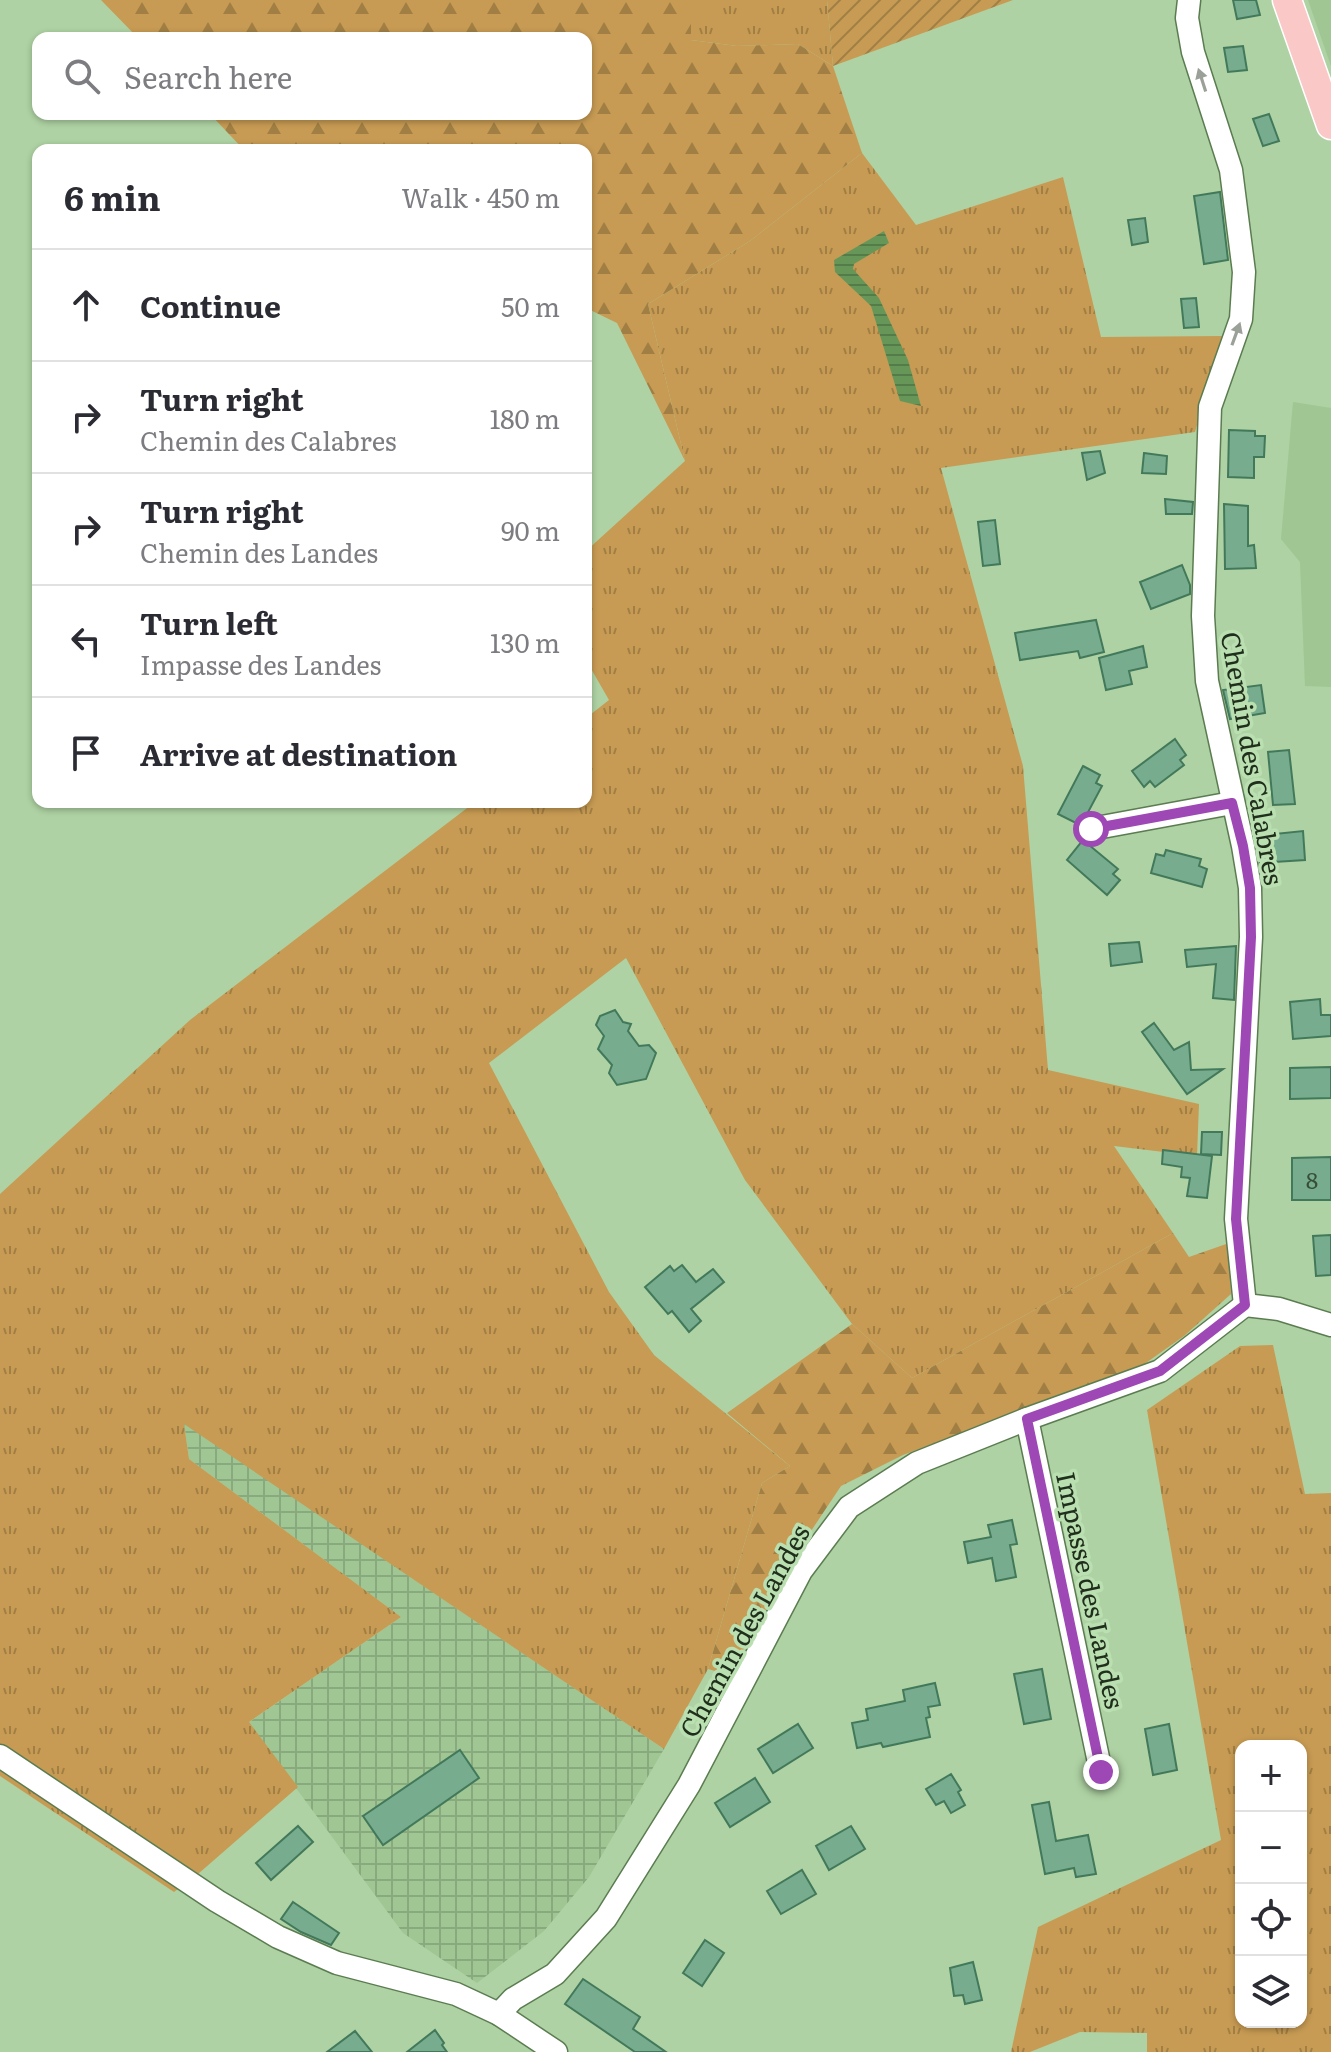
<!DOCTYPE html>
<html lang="en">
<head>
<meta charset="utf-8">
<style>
	:root { --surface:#fff; --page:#f7f7f7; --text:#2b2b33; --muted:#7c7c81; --line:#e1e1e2 }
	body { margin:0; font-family:Literata,serif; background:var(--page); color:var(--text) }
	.controls { position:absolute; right:24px; bottom:24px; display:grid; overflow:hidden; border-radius:16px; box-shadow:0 2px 6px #0004 }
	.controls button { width:72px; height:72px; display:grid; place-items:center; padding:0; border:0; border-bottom:2px solid var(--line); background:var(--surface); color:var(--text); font:40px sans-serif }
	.stop { position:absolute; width:24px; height:24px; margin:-18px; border:6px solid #9e48b6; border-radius:50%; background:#fff }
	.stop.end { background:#9e48b6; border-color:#fff; box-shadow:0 2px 8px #0008 }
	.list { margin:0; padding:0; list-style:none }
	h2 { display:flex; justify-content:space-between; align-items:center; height:104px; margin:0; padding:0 32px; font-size:34px }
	h2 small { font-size:26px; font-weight:400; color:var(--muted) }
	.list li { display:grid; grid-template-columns:52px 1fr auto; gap:24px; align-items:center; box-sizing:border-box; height:112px; padding:0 32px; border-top:2px solid var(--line) }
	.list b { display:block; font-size:30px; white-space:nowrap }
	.list p { margin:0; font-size:26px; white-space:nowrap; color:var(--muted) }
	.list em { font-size:26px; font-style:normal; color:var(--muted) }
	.icon { flex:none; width:44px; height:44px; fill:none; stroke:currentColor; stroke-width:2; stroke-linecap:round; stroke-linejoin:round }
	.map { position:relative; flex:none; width:1331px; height:2052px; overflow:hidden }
	.search { position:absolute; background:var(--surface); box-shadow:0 2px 6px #0004; left:32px; top:32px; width:560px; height:88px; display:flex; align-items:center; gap:20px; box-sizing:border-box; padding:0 28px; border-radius:16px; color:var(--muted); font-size:30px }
	.panel { position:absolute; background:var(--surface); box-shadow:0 2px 6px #0004; left:32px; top:144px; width:560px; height:664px; border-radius:16px }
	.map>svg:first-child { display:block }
	.built { fill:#9fc693 }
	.industrial { fill:url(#industrial-grid) }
	.grass { fill:url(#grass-tufts); fill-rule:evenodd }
	.forest { fill:url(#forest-firs) }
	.garden { fill:url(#garden-furrows) }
	.water { fill:url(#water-rules) }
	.building { fill:#77ad8e; stroke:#43795b; stroke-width:2 }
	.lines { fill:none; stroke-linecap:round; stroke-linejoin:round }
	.minor-casing { stroke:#5b7c51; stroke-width:25 }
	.major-casing { stroke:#fff; stroke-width:31 }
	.minor { stroke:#fff; stroke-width:22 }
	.major { stroke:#fbc8c8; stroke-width:28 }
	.oneway { fill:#9ba199 }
	.route { stroke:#9e48b6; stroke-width:10 }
	.labels { text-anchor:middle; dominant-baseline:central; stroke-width:7; stroke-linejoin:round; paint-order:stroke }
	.number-label { font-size:22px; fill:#364e38 }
	.street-label { font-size:26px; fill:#202e1c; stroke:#badfb0 }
</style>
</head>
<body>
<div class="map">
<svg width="1331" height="2052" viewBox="0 0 1331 2052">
	<defs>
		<pattern id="industrial-grid" width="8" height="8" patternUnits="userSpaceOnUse" patternTransform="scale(2)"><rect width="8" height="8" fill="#9fc693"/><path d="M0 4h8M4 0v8" fill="none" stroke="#89aa7e"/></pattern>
		<pattern id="grass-tufts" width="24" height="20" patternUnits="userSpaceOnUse" patternTransform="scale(2)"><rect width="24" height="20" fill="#c79b53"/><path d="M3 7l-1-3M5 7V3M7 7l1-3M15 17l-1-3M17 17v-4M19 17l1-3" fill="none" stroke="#a17f44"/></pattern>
		<pattern id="forest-firs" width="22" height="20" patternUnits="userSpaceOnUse" patternTransform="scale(2)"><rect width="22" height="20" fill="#c79b53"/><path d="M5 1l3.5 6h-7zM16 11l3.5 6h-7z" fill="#a17f44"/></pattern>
		<pattern id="garden-furrows" width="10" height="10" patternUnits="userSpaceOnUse" patternTransform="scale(2)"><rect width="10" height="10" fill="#c79b53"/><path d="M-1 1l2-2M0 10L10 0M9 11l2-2" fill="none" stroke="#a17f44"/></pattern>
		<pattern id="water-rules" width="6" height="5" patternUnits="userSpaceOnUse" patternTransform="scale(2)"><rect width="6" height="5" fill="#679758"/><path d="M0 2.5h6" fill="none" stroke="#547c48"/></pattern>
	</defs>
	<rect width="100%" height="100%" fill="#aed2a3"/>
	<g class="built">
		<polygon points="1308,0 1331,0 1331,66"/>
		<polygon points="1293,402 1331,408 1331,687 1305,686 1300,562 1281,539"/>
	</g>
	<polygon class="industrial" points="184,1423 664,1749 589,1877 544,1931 477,1983 403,1933 248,1723 401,1617 189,1459"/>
	<g class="grass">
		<polygon points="691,0 827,0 833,66 798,44 737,46 691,40"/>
		<polygon points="862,153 916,225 1063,177 1101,337 1222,336 1195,432 941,468 1023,766 1048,1070 1199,1104 1197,1156 1114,1146 1173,1233 912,1378 852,1324 745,1180 626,958 489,1063 609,1292 654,1355 790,1466 762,1483 708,1669 664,1749 184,1424 189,1459 401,1617 249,1722 298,1787 198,1874 174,1892 0,1776 0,1194 190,1020 475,802 586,802 586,718 609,700 586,660 586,551 685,461 648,304 750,241"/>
		<path d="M1273,1345L1305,1494L1331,1493V2052H1147V2033L1080,2032L1030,2052H1011L1038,1927L1221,1840L1147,1410L1240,1346ZM1301,1746V2022H1241V1746Z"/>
	</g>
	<g class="forest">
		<polygon points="101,0 691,0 691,40 737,46 798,44 833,66 862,153 750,241 648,304 685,461 617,323 586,308 586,150 244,150 210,114 586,114 586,38 138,38"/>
		<polygon points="1173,1233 1189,1257 1229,1243 1231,1294 1184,1336 1143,1365 903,1455 841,1486 805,1540 729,1675 708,1669 762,1483 790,1466 727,1413 852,1324 912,1378"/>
	</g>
	<polygon class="garden" points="827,0 1013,0 833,66"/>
	<polygon class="water" points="884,231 889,243 854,264 853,269 879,298 908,360 921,406 900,401 871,306 835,272 834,260"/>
	<g class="building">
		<polygon points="1233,0 1256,0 1260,15 1237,19"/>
		<polygon points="1243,46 1247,70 1228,72 1224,48"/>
		<polygon points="1269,114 1279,141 1263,146 1253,119"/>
		<polygon points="1220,192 1228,260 1204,264 1194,196"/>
		<polygon points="1145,218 1148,242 1132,245 1128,220"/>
		<polygon points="1196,298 1199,327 1184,328 1181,299"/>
		<polygon points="1229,430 1255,431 1255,436 1265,436 1264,457 1254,457 1254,478 1228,477"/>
		<polygon points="1100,451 1105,473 1087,480 1082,453"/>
		<polygon points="1144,453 1167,456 1166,474 1142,473"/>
		<polygon points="1165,499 1193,502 1192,514 1166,514"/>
		<polygon points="1224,504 1248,506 1248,546 1254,545 1256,568 1225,569"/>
		<polygon points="995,520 1000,564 983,566 978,522"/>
		<polygon points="1182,565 1190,585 1190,594 1151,609 1140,582"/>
		<polygon points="1096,620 1104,652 1080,658 1078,651 1020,660 1015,633"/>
		<polygon points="1143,646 1147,667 1129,671 1132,684 1106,690 1099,658"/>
		<polygon points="1261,685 1265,713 1230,719 1223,690"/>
		<polygon points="1175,739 1186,755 1180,760 1184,765 1155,787 1150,781 1144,787 1132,771"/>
		<polygon points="1289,750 1295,804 1273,805 1268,752"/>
		<polygon points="1083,766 1100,775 1096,783 1102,786 1086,816 1078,824 1058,814"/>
		<polygon points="1303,831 1305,860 1260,863 1255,836"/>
		<polygon points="1083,840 1118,869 1113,874 1120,880 1107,895 1067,860"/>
		<polygon points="1166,850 1201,859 1199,866 1207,869 1202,887 1151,873 1156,854 1164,856"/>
		<polygon points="1139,942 1142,962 1111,966 1109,944"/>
		<polygon points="1236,946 1234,1000 1213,998 1216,964 1187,967 1185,950"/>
		<polygon points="1320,999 1321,1015 1331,1015 1331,1036 1293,1039 1290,1002"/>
		<polygon points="615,1010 623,1022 631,1024 628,1031 639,1046 649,1045 656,1053 646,1079 617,1085 609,1073 612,1065 598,1049 604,1036 596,1025 600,1016"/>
		<polygon points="1154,1023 1174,1050 1189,1042 1191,1070 1223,1069 1187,1094 1142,1032"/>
		<polygon points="1331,1067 1331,1098 1290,1099 1290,1068"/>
		<polygon points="1202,1132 1222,1132 1221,1155 1201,1154"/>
		<polygon points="1163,1150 1212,1156 1207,1198 1187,1196 1190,1178 1181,1177 1182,1167 1162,1164"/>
		<polygon points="1331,1157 1331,1200 1292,1200 1292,1158"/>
		<polygon points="1331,1235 1331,1275 1316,1276 1313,1236"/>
		<polygon points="682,1265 696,1282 713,1269 724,1282 691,1309 701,1321 689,1332 672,1311 668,1314 645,1287 670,1266 674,1271"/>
		<polygon points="1012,1520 1017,1544 1010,1545 1016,1577 996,1581 992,1558 968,1563 964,1542 991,1537 988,1525"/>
		<polygon points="1042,1669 1051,1719 1024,1724 1014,1674"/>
		<polygon points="935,1683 940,1705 928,1707 930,1717 926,1718 930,1737 883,1747 881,1743 857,1748 852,1723 868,1720 866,1709 905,1701 903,1690"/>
		<polygon points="798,1724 813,1748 773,1773 758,1749"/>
		<polygon points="1169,1724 1177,1770 1153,1775 1145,1729"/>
		<polygon points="460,1750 479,1778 383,1845 363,1816"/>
		<polygon points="951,1774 961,1790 958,1792 965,1805 951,1813 944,1801 936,1805 926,1789"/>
		<polygon points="755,1778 770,1802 730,1827 715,1803"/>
		<polygon points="1049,1802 1056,1841 1088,1835 1096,1874 1076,1877 1074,1868 1045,1874 1032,1805"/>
		<polygon points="298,1826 313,1842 271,1880 256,1863"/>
		<polygon points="851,1826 865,1849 829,1870 816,1846"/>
		<polygon points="802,1870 816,1894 781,1914 767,1891"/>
		<polygon points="293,1902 339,1933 331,1945 301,1932 281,1919"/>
		<polygon points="705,1940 724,1953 702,1986 683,1973"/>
		<polygon points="973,1962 982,2000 965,2004 963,1995 954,1996 950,1968"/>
		<polygon points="583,1979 640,2017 633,2029 666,2052 635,2052 565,2004"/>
		<polygon points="435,2030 444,2043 442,2045 447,2052 407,2052"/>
		<polygon points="355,2031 372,2052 327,2052"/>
	</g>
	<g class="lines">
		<defs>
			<g id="minor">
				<polyline points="1189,0 1187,18 1193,52 1231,170 1244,272 1241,319 1210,407 1203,616 1207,681 1243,846 1250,888 1251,937 1236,1219 1245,1305"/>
				<polyline points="1091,829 1232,803"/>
				<polyline points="1245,1305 1279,1309 1331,1325"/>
				<polyline points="1027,1419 1101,1772"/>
				<polyline points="0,1756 217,1901 278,1937 337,1963 456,1994 499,2014 556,2052"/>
				<polyline points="499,2014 513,1999 555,1974 606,1918 689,1785 801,1571 849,1507 917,1463 1027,1419 1160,1371 1245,1305"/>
			</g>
			<polyline id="major" points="1287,0 1331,125"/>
		</defs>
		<use href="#minor" class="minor-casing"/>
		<use href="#major" class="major-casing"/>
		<use href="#minor" class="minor"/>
		<use href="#major" class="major"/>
	</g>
	<defs><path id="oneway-solid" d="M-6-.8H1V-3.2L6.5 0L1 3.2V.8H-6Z" transform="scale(2)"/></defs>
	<g class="oneway">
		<use href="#oneway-solid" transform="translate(1202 80) rotate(-108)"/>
		<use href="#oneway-solid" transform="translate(1236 334) rotate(-70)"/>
	</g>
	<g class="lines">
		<polyline class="route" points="1091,829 1232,803 1243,846 1250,888 1251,937 1236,1219 1245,1305 1160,1371 1027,1419 1101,1772"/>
	</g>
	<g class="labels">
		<g class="number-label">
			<text x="1312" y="1179">8</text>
		</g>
		<g class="street-label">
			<text transform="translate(1254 758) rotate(80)">Chemin des Calabres</text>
			<text transform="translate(1092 1590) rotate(78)">Impasse des Landes</text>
			<text transform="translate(743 1630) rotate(-61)">Chemin des Landes</text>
		</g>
	</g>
</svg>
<div class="controls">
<button>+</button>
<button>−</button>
<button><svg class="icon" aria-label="locate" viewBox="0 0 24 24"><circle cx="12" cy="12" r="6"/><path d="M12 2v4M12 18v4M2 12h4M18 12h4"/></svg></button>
<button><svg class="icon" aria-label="layers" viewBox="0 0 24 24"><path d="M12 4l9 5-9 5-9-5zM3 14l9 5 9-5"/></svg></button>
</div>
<div class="stop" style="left:1091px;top:829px"></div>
<div class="stop end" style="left:1101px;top:1772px"></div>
<div class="search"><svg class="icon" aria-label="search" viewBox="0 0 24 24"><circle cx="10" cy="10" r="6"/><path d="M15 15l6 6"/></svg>Search here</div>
<section class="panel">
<h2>6 min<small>Walk · 450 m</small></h2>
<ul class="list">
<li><svg class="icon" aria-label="ahead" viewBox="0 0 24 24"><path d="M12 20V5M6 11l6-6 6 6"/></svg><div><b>Continue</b></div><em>50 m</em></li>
<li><svg class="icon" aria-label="right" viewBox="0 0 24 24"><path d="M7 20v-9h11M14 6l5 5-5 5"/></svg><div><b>Turn right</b><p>Chemin des Calabres</p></div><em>180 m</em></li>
<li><svg class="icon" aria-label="right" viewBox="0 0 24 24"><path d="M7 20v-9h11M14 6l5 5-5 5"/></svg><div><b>Turn right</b><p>Chemin des Landes</p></div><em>90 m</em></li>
<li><svg class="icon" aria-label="left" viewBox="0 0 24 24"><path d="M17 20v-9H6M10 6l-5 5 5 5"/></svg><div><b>Turn left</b><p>Impasse des Landes</p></div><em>130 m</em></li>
<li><svg class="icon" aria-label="arrive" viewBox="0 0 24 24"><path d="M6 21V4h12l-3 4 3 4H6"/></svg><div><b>Arrive at destination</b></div></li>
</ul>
</section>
</div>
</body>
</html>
